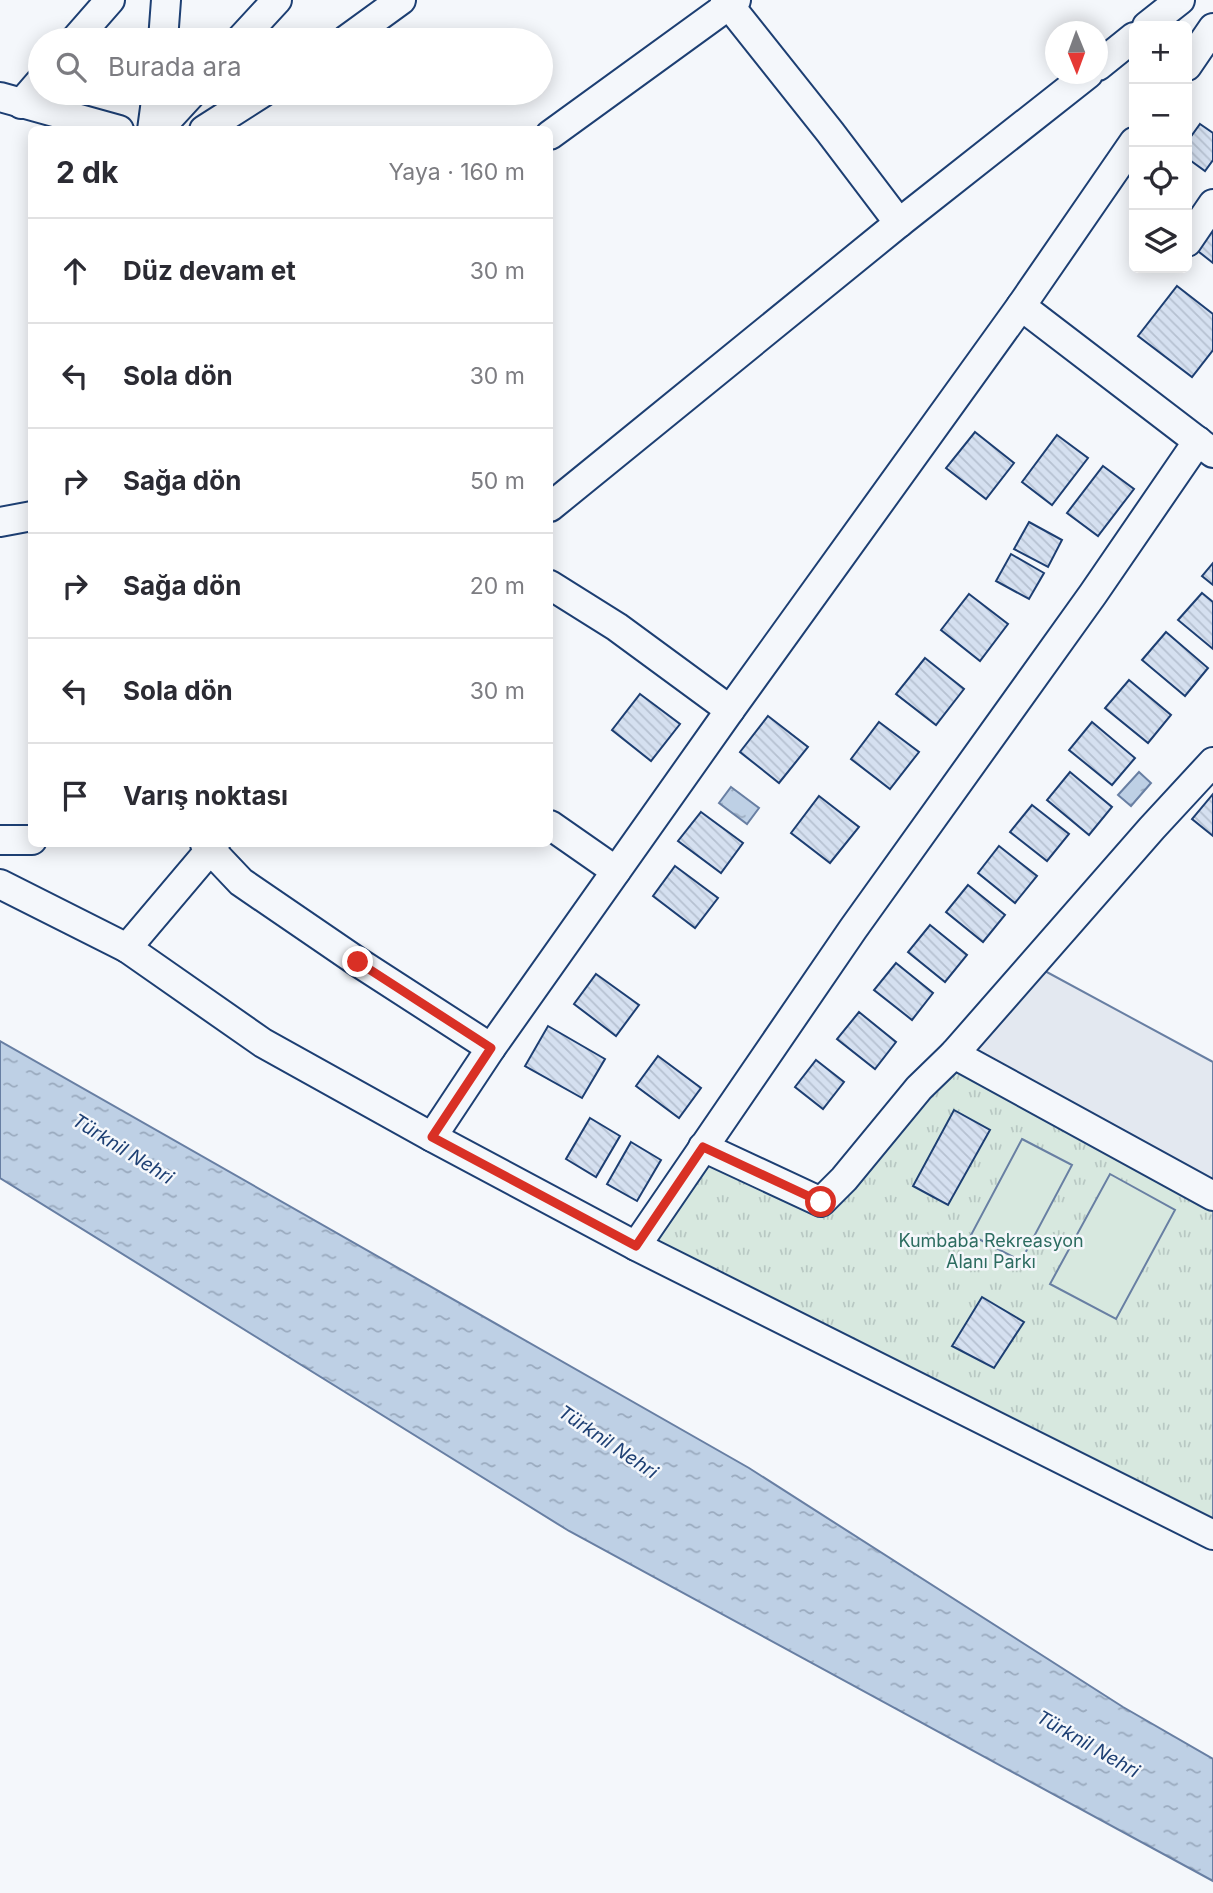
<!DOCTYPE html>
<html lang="tr">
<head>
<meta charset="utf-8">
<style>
	:root { --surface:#fff; --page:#f7f7f7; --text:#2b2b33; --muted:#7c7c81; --line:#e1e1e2 }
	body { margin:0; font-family:Inter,sans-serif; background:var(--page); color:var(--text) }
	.controls { position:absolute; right:21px; top:21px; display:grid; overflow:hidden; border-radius:10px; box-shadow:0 4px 18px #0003 }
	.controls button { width:63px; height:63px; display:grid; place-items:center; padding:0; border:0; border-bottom:2px solid var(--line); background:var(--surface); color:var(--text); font:35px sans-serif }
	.compass { position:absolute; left:1045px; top:21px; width:63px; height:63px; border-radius:50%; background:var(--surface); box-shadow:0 4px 18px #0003; rotate:179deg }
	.stop { position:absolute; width:21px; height:21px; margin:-16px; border:5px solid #d93025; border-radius:50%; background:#fff }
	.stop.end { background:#d93025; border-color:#fff; box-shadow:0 2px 7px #0008 }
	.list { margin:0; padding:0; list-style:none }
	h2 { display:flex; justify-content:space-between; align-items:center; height:91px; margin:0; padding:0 28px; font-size:30px }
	h2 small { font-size:23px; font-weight:400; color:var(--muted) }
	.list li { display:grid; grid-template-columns:46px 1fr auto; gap:21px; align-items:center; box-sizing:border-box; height:105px; padding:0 28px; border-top:2px solid var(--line) }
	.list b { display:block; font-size:26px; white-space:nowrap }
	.list em { font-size:23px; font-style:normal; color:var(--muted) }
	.icon { flex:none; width:38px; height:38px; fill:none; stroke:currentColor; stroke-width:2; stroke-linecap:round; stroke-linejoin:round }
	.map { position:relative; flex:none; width:1213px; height:1893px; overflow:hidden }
	.search { position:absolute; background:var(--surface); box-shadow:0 4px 18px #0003; left:28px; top:28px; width:525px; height:77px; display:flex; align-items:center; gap:18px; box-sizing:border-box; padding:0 24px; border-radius:38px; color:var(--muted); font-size:26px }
	.panel { position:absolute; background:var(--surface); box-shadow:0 4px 18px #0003; left:28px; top:126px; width:525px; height:721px; border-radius:10px }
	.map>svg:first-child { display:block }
	.grass { fill:url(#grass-tufts); stroke:#687fa3; stroke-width:2 }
	.pitch { fill:#d7e8df; stroke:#687fa3; stroke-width:2 }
	.parking { fill:#e3e8f0; stroke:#687fa3; stroke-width:2 }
	.water { fill:url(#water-ripples); stroke:#687fa3; stroke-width:2 }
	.building { fill:url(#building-back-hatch); stroke:#1d3f73; stroke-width:2 }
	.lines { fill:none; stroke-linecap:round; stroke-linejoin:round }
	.street-casing { stroke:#1d3f73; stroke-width:32 }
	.street { stroke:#f4f7fb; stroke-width:28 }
	.route { stroke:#d93025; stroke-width:9 }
	.labels { text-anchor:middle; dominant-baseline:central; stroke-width:5; stroke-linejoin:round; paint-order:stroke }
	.park-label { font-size:18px; fill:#2c6c60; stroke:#f4f7fb }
	.water-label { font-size:19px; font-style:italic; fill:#1d3f73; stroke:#f4f7fb }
</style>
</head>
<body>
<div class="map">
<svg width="1213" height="1893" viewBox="0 0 1213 1893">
	<defs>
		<pattern id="grass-tufts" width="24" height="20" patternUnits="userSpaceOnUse" patternTransform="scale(1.75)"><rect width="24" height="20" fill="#d7e8df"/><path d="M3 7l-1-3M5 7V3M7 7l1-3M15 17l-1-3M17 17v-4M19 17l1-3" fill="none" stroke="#b8c8c3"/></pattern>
		<pattern id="water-ripples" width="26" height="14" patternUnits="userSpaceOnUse" patternTransform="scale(1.75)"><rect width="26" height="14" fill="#bed0e5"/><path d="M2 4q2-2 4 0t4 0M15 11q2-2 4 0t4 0" fill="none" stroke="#9aaabe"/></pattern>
		<pattern id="building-back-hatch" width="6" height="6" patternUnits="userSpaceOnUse" patternTransform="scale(1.75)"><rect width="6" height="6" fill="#d5e0f0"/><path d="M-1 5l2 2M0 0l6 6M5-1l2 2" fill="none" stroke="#b6c1d1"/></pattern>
	</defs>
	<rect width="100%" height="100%" fill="#f4f7fb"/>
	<polygon class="grass" points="954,1054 1213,1195 1213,1535 636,1246 703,1147 821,1202"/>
	<g class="pitch">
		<polygon points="1022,1139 1072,1165 1021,1261 971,1235"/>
		<polygon points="1110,1174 1175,1210 1116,1319 1050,1284"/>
	</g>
	<polygon class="parking" points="1032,964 1213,1062 1213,1196 954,1054"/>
	<g class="water">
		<polygon points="1139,772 1151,783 1131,806 1118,795"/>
		<polygon points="731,787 759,808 747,824 719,803"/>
		<polygon points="0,1041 749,1468 1123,1707 1213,1759 1213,1881 569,1531 0,1178"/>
	</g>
	<g class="building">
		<polygon points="1200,124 1213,133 1213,160 1205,171 1187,158 1187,142"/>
		<polygon points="1213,223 1213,263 1194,248"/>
		<polygon points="1177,286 1213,314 1213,350 1192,377 1138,336"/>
		<polygon points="975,432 1014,463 986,499 946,468"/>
		<polygon points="1057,435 1088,458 1052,505 1022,482"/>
		<polygon points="1103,466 1134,489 1098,536 1067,513"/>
		<polygon points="1029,522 1062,540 1048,567 1014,549"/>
		<polygon points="1011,554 1044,573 1029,599 996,581"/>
		<polygon points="1213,563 1213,585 1202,576"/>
		<polygon points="1202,593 1213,602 1213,649 1178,620"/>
		<polygon points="969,594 1008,624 980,661 941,630"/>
		<polygon points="1166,632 1208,668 1185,696 1142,660"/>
		<polygon points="925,658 964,689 936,725 896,694"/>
		<polygon points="1129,680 1171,715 1148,743 1105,708"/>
		<polygon points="640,694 680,724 651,761 612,730"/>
		<polygon points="768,716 808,747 779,783 740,752"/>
		<polygon points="879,722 919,752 890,789 851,759"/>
		<polygon points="1092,722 1135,758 1112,785 1069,750"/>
		<polygon points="1070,772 1112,807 1089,835 1047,800"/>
		<polygon points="1213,794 1213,836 1192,819"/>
		<polygon points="819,796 859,827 830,863 791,833"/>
		<polygon points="1032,805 1069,834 1047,861 1010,832"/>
		<polygon points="701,812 743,843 721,873 678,841"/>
		<polygon points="999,846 1037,876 1015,903 978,873"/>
		<polygon points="675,866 718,898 695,928 653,896"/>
		<polygon points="968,885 1005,915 983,942 946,912"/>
		<polygon points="930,925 967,955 945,982 908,952"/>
		<polygon points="896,963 933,993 912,1020 874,990"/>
		<polygon points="596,974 639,1005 616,1036 574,1004"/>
		<polygon points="859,1012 896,1042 875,1069 837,1039"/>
		<polygon points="548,1026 605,1059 582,1098 525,1066"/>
		<polygon points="658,1056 701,1088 679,1118 636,1086"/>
		<polygon points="816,1060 844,1082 823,1109 795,1087"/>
		<polygon points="954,1110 990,1130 948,1205 913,1186"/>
		<polygon points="590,1118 620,1136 596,1177 566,1159"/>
		<polygon points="631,1142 661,1160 637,1201 607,1184"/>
		<polygon points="982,1297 1024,1322 994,1368 952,1346"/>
	</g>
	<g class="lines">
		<defs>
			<g id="street">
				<polyline points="725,0 830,132 899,223"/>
				<polyline points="1147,26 1180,0"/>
				<polyline points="75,40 110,0"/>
				<polyline points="163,40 166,0"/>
				<polyline points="240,40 277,0"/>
				<polyline points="346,40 401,0"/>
				<polyline points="1098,66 1134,37"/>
				<polyline points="1187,66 1213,28"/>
				<polyline points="0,97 119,130"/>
				<polyline points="21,104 40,82"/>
				<polyline points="152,130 157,93"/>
				<polyline points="158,130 192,93"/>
				<polyline points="204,130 262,93"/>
				<polyline points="550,135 736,0"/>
				<polyline points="1187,242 1213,204"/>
				<polyline points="1021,306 1213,453"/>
				<polyline points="550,507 899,223 1088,74"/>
				<polyline points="0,522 32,516"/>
				<polyline points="550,585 617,627 730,710"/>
				<polyline points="550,825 616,871"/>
				<polyline points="0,840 32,840"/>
				<polyline points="205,844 241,882 358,962 491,1048 432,1137"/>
				<polyline points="0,884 127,948 263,1043 432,1137 636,1246 1213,1535"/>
				<polyline points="127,948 215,844"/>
				<polyline points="491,1048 730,710 1021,306 1134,142"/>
				<polyline points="954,1054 1213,1196"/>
				<polyline points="703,1147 821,1202 844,1179 919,1088 954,1054 1152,828 1213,762"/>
				<polyline points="636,1246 853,929 1093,594 1198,441"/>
			</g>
		</defs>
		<use href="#street" class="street-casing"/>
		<use href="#street" class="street"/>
	</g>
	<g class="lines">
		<polyline class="route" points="358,962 491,1048 432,1137 636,1246 703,1147 821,1202"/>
	</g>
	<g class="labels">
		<g class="park-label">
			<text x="991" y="1240">Kumbaba Rekreasyon<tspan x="991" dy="21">Alanı Parkı</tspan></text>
		</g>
		<g class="water-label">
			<text transform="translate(123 1149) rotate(32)">Türknil Nehri</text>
			<text transform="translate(608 1442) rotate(34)">Türknil Nehri</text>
			<text transform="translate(1088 1744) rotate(30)">Türknil Nehri</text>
		</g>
	</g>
</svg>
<div class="controls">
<button>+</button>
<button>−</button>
<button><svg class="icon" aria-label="locate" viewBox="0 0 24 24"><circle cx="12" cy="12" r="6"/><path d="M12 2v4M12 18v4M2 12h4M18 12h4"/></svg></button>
<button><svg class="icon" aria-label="layers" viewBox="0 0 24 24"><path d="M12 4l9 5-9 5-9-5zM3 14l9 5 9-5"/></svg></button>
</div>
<svg class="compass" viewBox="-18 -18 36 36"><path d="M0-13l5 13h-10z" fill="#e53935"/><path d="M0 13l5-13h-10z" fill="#7c7c81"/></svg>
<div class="stop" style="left:821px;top:1202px"></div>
<div class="stop end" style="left:358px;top:962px"></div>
<div class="search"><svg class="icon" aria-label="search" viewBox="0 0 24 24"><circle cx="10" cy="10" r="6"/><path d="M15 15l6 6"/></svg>Burada ara</div>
<section class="panel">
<h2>2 dk<small>Yaya · 160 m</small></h2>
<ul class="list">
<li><svg class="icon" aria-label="ahead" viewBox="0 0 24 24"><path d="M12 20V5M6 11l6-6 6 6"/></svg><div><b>Düz devam et</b></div><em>30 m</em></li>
<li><svg class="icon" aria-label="left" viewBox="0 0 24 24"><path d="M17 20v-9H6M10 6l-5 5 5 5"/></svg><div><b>Sola dön</b></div><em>30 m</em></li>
<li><svg class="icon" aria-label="right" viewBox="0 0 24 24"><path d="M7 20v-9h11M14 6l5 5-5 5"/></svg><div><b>Sağa dön</b></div><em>50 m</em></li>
<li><svg class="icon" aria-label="right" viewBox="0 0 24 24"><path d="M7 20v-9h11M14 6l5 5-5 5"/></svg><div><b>Sağa dön</b></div><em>20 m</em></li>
<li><svg class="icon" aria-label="left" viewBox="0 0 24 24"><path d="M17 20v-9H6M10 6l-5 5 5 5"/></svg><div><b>Sola dön</b></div><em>30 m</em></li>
<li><svg class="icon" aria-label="arrive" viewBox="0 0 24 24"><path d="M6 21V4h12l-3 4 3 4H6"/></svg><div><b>Varış noktası</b></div></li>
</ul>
</section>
</div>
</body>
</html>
